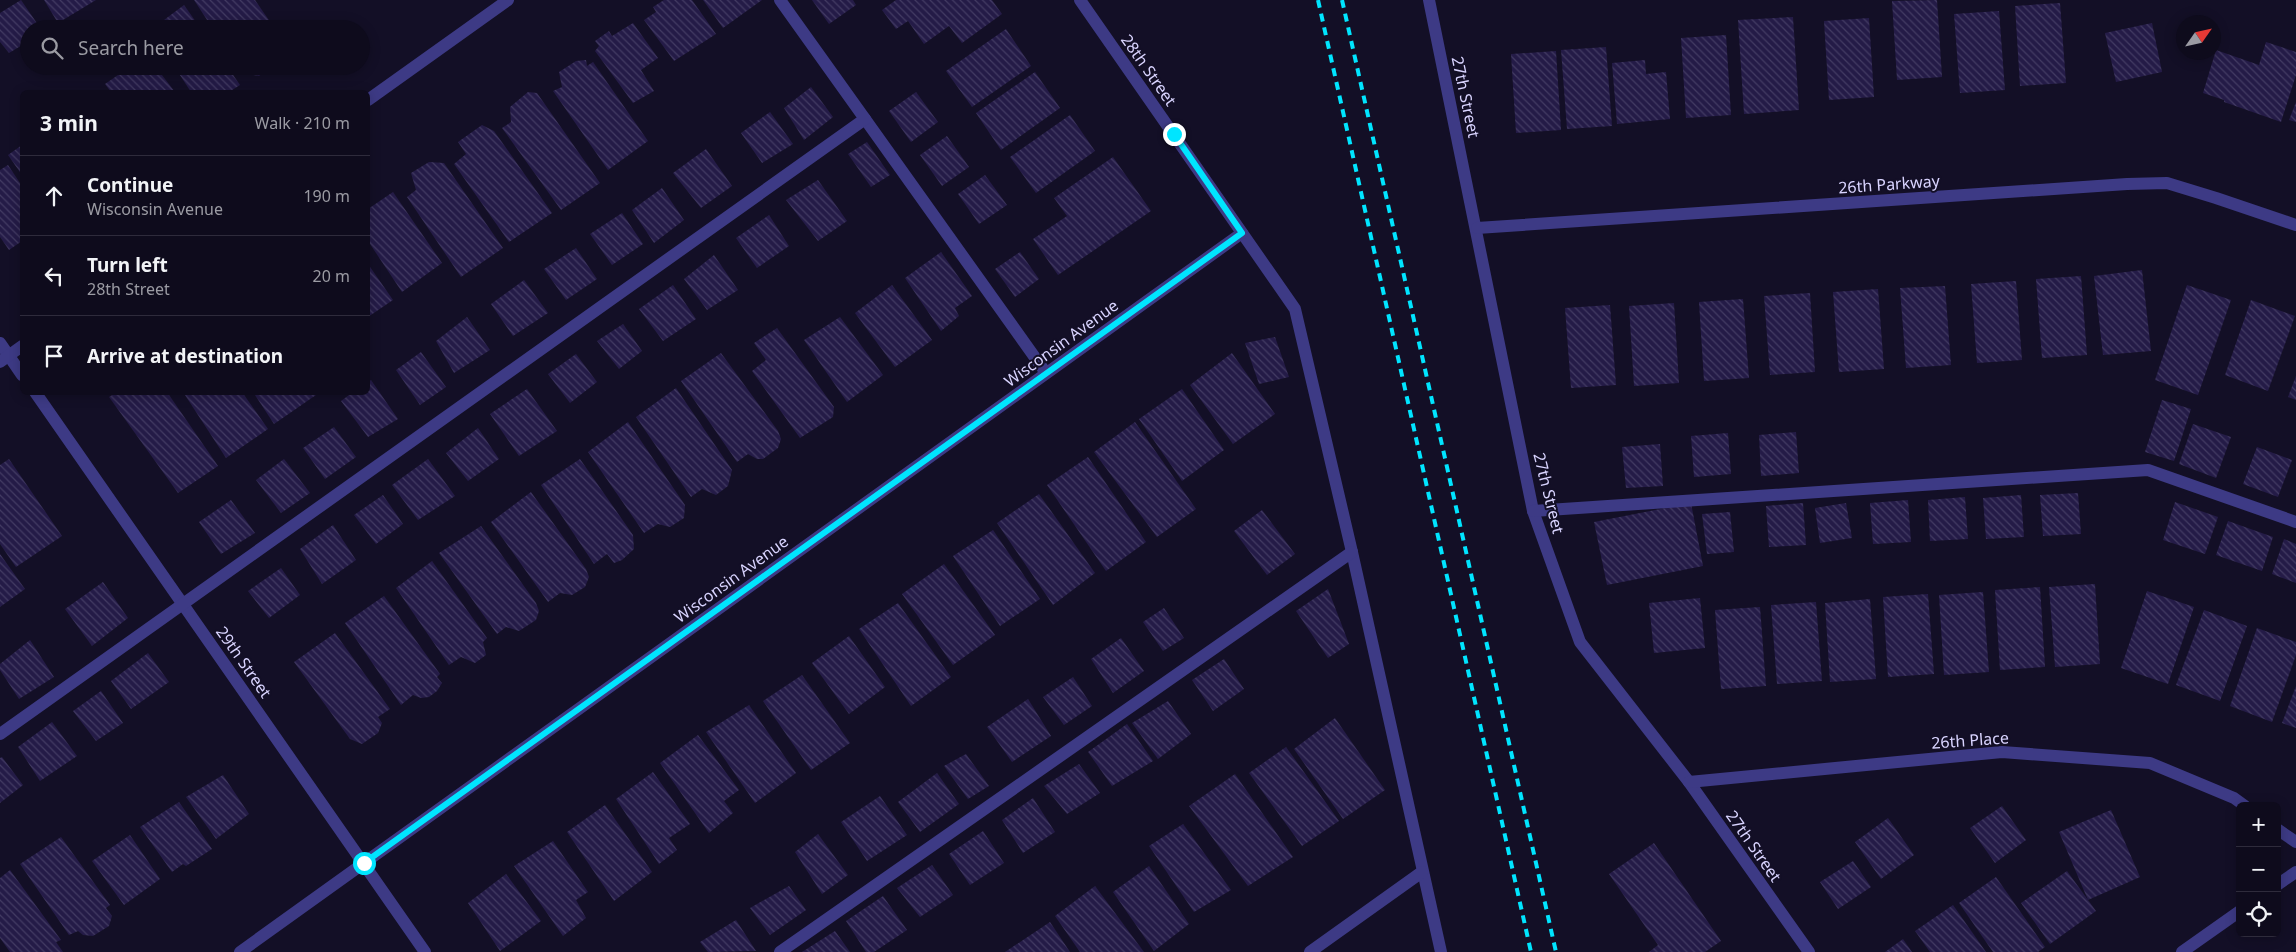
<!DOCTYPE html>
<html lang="en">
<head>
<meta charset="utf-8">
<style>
	:root { --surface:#0e0b1c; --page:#1c1929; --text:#f1f3f6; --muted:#9b9ba3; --line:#2e2b3b }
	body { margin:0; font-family:"Noto Sans",sans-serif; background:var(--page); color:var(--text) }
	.controls { position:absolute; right:15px; bottom:15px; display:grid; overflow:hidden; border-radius:8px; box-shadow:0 2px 12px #0003 }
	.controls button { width:45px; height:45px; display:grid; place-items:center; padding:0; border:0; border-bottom:1px solid var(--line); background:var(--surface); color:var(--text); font:25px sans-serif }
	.compass { position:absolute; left:2176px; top:15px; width:45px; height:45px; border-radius:50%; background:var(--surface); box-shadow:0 2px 12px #0003; rotate:56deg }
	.stop { position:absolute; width:15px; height:15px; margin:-11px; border:4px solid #00e5ff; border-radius:50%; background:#fff }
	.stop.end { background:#00e5ff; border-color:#fff; box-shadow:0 1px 5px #0008 }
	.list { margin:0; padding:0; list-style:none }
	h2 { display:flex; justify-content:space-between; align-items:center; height:65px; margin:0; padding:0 20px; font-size:21px }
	h2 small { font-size:16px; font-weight:400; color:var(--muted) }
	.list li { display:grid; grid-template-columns:32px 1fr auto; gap:15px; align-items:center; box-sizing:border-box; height:80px; padding:0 20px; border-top:1px solid var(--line) }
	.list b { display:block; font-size:19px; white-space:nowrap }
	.list p { margin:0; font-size:16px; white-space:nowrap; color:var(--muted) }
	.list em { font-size:16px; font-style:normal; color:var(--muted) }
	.icon { flex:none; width:28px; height:28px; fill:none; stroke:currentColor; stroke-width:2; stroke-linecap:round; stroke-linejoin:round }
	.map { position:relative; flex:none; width:2296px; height:952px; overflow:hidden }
	.search { position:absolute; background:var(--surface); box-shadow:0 2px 12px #0003; left:20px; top:20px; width:350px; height:55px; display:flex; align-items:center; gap:12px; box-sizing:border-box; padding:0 18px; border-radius:28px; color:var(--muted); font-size:19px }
	.panel { position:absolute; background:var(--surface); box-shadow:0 2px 12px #0003; left:20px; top:90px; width:350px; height:305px; border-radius:8px }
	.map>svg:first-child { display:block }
	.building { fill:url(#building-back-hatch) }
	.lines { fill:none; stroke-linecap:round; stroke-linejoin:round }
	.minor { stroke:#3d3a85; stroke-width:12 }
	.rail { stroke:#00e5ff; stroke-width:4; stroke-dasharray:8 6; stroke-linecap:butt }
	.route { stroke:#00e5ff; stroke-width:6 }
	.labels { text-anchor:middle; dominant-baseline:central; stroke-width:4; stroke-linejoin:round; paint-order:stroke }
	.street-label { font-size:16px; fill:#d9d4ff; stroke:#130f26 }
</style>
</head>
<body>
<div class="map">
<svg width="2296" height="952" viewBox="0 0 2296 952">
	<defs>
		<pattern id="building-back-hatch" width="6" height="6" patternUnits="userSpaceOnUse" patternTransform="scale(1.25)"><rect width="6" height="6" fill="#241b47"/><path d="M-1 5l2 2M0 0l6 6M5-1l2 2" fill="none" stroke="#433b63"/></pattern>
	</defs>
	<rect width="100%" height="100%" fill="#130f26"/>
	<g class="building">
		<polygon points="21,0 41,29 29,29 29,41 9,53 0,42 0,13"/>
		<polygon points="44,0 96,0 58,23"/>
		<polygon points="194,0 255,0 275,29 213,29"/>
		<polygon points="664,0 692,0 716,34 674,61 644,20 656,12 653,7"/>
		<polygon points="703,0 762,0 723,28"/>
		<polygon points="812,0 853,0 856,5 829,24"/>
		<polygon points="896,0 992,0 1002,14 962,43 949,26 924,44 908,21 896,29 882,10"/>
		<polygon points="1937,0 1942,77 1897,80 1892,1"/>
		<polygon points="2060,3 2066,83 2020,86 2015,6"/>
		<polygon points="184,5 201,29 152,29"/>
		<polygon points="1999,11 2005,90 1960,93 1954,14"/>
		<polygon points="1793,17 1799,110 1744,114 1738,20"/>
		<polygon points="1869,18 1874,97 1829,100 1824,21"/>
		<polygon points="633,23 658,58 641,70 654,91 633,103 595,51 599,46 595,41 609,31 612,36"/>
		<polygon points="2152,23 2162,72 2116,82 2105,33"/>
		<polygon points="1006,29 1031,66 972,107 946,71"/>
		<polygon points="1726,35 1731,115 1686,118 1681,38"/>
		<polygon points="2266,42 2296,52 2296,75 2281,122 2224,102 2224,100 2203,93 2216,50 2259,65"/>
		<polygon points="1606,47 1612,126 1567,129 1561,50"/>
		<polygon points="1556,51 1561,130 1516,133 1511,54"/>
		<polygon points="586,60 587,66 593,62 648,141 608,170 553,91 562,87 559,72 576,61"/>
		<polygon points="1645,60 1646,74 1666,72 1670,119 1617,124 1612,63"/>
		<polygon points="131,66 155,66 175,92 111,92 105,84"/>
		<polygon points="174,66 227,66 240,85 229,92 191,92"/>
		<polygon points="238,66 272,66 259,76 242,73"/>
		<polygon points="1035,72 1060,108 1001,150 976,113"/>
		<polygon points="811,87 833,117 804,140 784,108"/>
		<polygon points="528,92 537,93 600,183 561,210 502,128 511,122 510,107"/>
		<polygon points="916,92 938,122 911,142 889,111"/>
		<polygon points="2296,102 2296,122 2289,120"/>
		<polygon points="770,112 793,144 762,163 741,133"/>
		<polygon points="1070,115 1095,151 1036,193 1010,157"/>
		<polygon points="482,125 494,131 552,213 509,242 454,164 466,154 458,142"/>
		<polygon points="947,136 969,167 942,186 920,155"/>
		<polygon points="867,142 890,175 871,187 848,154"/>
		<polygon points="22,145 22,175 8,155"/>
		<polygon points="706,149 732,186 701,208 673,173"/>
		<polygon points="1113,157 1151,211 1058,275 1033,239 1067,216 1054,198"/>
		<polygon points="429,162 444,163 503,248 461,277 407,197 416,190 411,173"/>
		<polygon points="8,165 22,186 22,241 9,250 0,237 0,170"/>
		<polygon points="985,175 1007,205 979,224 958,194"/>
		<polygon points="818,180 847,221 818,241 786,200"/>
		<polygon points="662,188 684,220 654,243 632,210"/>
		<polygon points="393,192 442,263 402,292 368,241 368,209"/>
		<polygon points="622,213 643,244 612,265 590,234"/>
		<polygon points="769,215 789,246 757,268 736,238"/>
		<polygon points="576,248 597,279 566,300 544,269"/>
		<polygon points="941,252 972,296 955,308 959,316 941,331 905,278"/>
		<polygon points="1020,252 1039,279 1015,297 995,269"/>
		<polygon points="714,255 738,290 707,310 684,279"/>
		<polygon points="368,264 393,300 368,317"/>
		<polygon points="2142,270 2151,351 2103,355 2094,276"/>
		<polygon points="2081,276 2087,355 2042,358 2036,279"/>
		<polygon points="524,280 548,313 513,336 491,304"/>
		<polygon points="2016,281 2022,360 1977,363 1971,284"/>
		<polygon points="673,285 696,319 663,341 639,309"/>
		<polygon points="892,285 932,340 895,367 855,313"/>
		<polygon points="2187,285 2231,300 2198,395 2155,380"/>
		<polygon points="1945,286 1951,365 1906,368 1900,288"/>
		<polygon points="1878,289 1884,369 1839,372 1833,292"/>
		<polygon points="1810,293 1815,372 1770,375 1764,296"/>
		<polygon points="1743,299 1749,378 1704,381 1699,302"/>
		<polygon points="2251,300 2295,316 2268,391 2225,375"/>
		<polygon points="1674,303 1679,383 1634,386 1629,306"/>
		<polygon points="1610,305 1616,385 1571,388 1565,308"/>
		<polygon points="467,317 490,350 454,373 436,341"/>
		<polygon points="840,317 883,375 847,402 804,340"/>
		<polygon points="623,324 642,351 619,369 597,341"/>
		<polygon points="777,328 834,407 833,417 800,438 752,371 766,360 754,343"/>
		<polygon points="1275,337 1289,377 1259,384 1245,343"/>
		<polygon points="421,352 446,387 420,405 396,370"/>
		<polygon points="721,353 778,431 781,439 778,448 763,459 757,459 748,454 737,462 681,381"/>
		<polygon points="1232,353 1275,414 1233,444 1190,385"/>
		<polygon points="576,354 597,382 570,403 548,374"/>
		<polygon points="2296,376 2296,400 2288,397"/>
		<polygon points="371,380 398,419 368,437 341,401 353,392 368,392 368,382"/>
		<polygon points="676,388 732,470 728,486 716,495 702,489 691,497 636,417"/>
		<polygon points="527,389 557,431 519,456 490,414"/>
		<polygon points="1182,389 1224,450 1182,481 1139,419"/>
		<polygon points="117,392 167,392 218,466 178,493 109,397"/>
		<polygon points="183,392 242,392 268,429 226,458"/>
		<polygon points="253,392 314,392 316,395 274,424"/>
		<polygon points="2162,400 2191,409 2174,461 2145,452"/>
		<polygon points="628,422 685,505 684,518 670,527 658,524 644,533 588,452"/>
		<polygon points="1135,422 1196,509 1157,537 1094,452"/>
		<polygon points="2193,424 2231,437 2216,478 2179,464"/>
		<polygon points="334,427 356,457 325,479 303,448"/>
		<polygon points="478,428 499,459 468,481 446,453"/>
		<polygon points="1796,432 1799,473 1761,476 1759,435"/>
		<polygon points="1728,433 1731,474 1694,477 1691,436"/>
		<polygon points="1660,444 1663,486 1626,488 1622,447"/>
		<polygon points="2257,447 2292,460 2278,497 2243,484"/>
		<polygon points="1088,457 1146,542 1106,571 1047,485"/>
		<polygon points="9,459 62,536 16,567 0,544 0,465"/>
		<polygon points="284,459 310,493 281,513 256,480"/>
		<polygon points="428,459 455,496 418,520 392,485"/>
		<polygon points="580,459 633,535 634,549 622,560 614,563 607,554 594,564 541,485"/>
		<polygon points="531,492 586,569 589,577 585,587 572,595 560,593 548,602 491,522"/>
		<polygon points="2078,493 2081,534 2043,536 2040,495"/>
		<polygon points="1039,494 1095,573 1053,605 997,523"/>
		<polygon points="383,495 403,524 376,544 354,515"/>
		<polygon points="2021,495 2024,537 1986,539 1983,498"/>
		<polygon points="1965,497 1968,539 1930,541 1928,500"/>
		<polygon points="231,500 255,533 221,554 199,522"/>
		<polygon points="1908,500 1911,542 1873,544 1870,503"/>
		<polygon points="2175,502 2218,517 2205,554 2163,540"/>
		<polygon points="1691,503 1703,566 1607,585 1594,522"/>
		<polygon points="1803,503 1806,545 1769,547 1766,506"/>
		<polygon points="1846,503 1852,538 1820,543 1815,508"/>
		<polygon points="1262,510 1295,554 1267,575 1234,531"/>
		<polygon points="1730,512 1734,552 1707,554 1702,514"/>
		<polygon points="2228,521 2273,537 2262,571 2216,555"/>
		<polygon points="333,525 356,560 322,584 300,549"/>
		<polygon points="481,526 536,603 539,611 536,620 519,631 506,627 497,634 439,553"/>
		<polygon points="993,530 1040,599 1000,626 953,556"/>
		<polygon points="2284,539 2296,544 2296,583 2272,574"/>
		<polygon points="0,554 25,589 0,607"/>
		<polygon points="432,561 487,638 483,642 486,655 475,663 461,657 449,665 396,588"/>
		<polygon points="944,564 995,635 953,665 902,594"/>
		<polygon points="281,568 300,595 269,618 248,591"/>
		<polygon points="103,582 128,618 92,646 65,609"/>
		<polygon points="2095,584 2100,664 2055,667 2049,587"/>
		<polygon points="2040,587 2045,667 2000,670 1995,590"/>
		<polygon points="1328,589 1349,644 1328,658 1296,611"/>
		<polygon points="2147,591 2194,607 2168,684 2121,668"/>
		<polygon points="1983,592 1989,672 1944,675 1939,595"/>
		<polygon points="1928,594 1934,674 1888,677 1883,597"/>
		<polygon points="384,596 440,674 437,677 442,683 437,691 429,697 421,698 413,695 401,705 345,623"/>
		<polygon points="1700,598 1705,648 1654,653 1649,603"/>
		<polygon points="1870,599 1876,679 1830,682 1825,603"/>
		<polygon points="1816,602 1822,681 1777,684 1771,605"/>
		<polygon points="898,603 951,677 911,706 859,629"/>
		<polygon points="1760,607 1766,686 1721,689 1715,610"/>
		<polygon points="1164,608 1184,638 1163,651 1143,622"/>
		<polygon points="2204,610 2247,626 2220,701 2176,685"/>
		<polygon points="2257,628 2296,642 2296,655 2272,722 2230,706"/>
		<polygon points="335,633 390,709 378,717 382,723 378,733 362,744 350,739 294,662"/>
		<polygon points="849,636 885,687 849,714 812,663"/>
		<polygon points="1121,638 1144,671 1113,693 1091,659"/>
		<polygon points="30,640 54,677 19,699 0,670 0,664"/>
		<polygon points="148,653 169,682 131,709 111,681"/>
		<polygon points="1224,659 1244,689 1213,711 1192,680"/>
		<polygon points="802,675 850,743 811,770 763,701"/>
		<polygon points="1073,677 1092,706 1064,725 1043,697"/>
		<polygon points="2296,686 2296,728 2282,723"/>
		<polygon points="101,691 123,723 96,741 73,711"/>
		<polygon points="1028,699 1051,736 1012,762 987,727"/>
		<polygon points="1168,701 1191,734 1158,759 1132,723"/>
		<polygon points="749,705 796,773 755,803 706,732"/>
		<polygon points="1335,718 1385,790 1343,819 1294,749"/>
		<polygon points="52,722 77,756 40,781 18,747"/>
		<polygon points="1127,724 1153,761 1112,786 1088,752"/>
		<polygon points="698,735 739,790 724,801 733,813 709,833 660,763"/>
		<polygon points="1286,747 1339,821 1302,846 1249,773"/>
		<polygon points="966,754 989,786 968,799 944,766"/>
		<polygon points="2,757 23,785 0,803 0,758"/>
		<polygon points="1079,764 1100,793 1067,814 1044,786"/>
		<polygon points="653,772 690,824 669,838 677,850 659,864 616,799"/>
		<polygon points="937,773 959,804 920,832 898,802"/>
		<polygon points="1235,774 1293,857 1248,886 1189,806"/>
		<polygon points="223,775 249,814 216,839 186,797"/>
		<polygon points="880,796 907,835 867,861 841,822"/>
		<polygon points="1033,798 1055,832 1023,853 1002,820"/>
		<polygon points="179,802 212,849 186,866 183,864 172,872 140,827"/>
		<polygon points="605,805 652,872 614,901 567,832"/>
		<polygon points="2002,806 2026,840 1995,863 1970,828"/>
		<polygon points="2111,810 2140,877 2088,900 2059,832"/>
		<polygon points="1888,818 1914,855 1881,879 1855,842"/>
		<polygon points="1183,824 1231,890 1194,912 1149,846"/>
		<polygon points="983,831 1004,863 970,885 949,854"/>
		<polygon points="818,834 848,875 822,894 795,852"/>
		<polygon points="130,835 160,879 124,905 92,861"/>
		<polygon points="61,837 110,905 106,908 112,916 109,926 93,936 83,935 78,931 69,935 20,864"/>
		<polygon points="553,841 588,892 576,900 586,918 563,936 514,866"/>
		<polygon points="1654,843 1721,941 1705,952 1649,952 1658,945 1609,874"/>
		<polygon points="1853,861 1871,887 1838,909 1820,882"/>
		<polygon points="932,865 953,895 920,917 897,888"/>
		<polygon points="1149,866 1189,924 1154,951 1113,892"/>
		<polygon points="10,870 61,940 56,942 63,952 10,952 0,938 0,878"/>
		<polygon points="2067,871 2096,911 2050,944 2021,903"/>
		<polygon points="506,874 541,921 500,951 468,903"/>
		<polygon points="1996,877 2045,947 2038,952 1993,952 1959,903"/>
		<polygon points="789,886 806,910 770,935 750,908"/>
		<polygon points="1095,886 1144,952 1080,952 1055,916"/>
		<polygon points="883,896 907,930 874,952 866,952 846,921"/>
		<polygon points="1953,905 1986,952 1930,952 1915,931"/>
		<polygon points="736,920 756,951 708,952 700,942"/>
		<polygon points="1050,922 1070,952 1005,952"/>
		<polygon points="835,931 850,952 802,952"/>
		<polygon points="1903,939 1912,952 1885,952"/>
	</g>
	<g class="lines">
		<g class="minor">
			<polyline points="1080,0 1295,309 1352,552 1441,952"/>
			<polyline points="1429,0 1533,511 1580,642 1689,782 1809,952"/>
			<polyline points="368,100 508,0"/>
			<polyline points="865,119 1046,373"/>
			<polyline points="1477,228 2127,184 2167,183 2216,198 2296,225"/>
			<polyline points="0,343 22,375"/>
			<polyline points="0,362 22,346"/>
			<polyline points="35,392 425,952"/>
			<polyline points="1533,511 2148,470 2296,522"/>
			<polyline points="0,734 865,119 780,0"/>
			<polyline points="1689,782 2002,752 2150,763 2234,798 2245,806"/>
			<polyline points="2277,829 2296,842"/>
			<polyline points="2277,885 2296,872"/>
			<polyline points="240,952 1242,233"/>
			<polyline points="780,952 1352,552"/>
			<polyline points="1310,952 1422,872"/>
			<polyline points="2182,952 2240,911"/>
		</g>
		<g class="rail">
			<polyline points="1318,0 1531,952"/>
			<polyline points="1342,0 1556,952"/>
		</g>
	</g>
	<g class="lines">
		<polyline class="route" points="364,863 1242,233 1174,134"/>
	</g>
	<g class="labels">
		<g class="street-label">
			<text transform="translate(1149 70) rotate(55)">28th Street</text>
			<text transform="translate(1466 97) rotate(78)">27th Street</text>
			<text transform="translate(1889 184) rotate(-4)">26th Parkway</text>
			<text transform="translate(1061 343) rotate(-36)">Wisconsin Avenue</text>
			<text transform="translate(1549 493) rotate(76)">27th Street</text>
			<text transform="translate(731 579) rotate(-36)">Wisconsin Avenue</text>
			<text transform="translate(244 662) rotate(55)">29th Street</text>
			<text transform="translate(1970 740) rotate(-4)">26th Place</text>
			<text transform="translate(1754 846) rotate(55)">27th Street</text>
		</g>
	</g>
</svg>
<div class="controls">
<button>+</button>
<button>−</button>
<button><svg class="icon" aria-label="locate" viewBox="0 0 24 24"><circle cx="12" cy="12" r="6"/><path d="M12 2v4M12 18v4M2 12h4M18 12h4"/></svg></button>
</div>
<svg class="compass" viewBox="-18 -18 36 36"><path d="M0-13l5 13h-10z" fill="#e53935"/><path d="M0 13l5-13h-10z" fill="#9b9ba3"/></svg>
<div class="stop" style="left:364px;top:863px"></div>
<div class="stop end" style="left:1174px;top:134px"></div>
<div class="search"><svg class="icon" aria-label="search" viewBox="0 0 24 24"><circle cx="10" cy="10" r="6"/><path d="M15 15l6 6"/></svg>Search here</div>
<section class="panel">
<h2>3 min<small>Walk · 210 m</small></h2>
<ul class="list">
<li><svg class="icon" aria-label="ahead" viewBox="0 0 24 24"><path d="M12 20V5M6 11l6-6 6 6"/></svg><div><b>Continue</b><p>Wisconsin Avenue</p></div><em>190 m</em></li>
<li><svg class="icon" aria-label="left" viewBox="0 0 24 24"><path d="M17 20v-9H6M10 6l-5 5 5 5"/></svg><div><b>Turn left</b><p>28th Street</p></div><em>20 m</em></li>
<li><svg class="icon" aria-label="arrive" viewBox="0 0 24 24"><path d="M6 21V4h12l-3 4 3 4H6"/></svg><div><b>Arrive at destination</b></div></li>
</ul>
</section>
</div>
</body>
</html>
